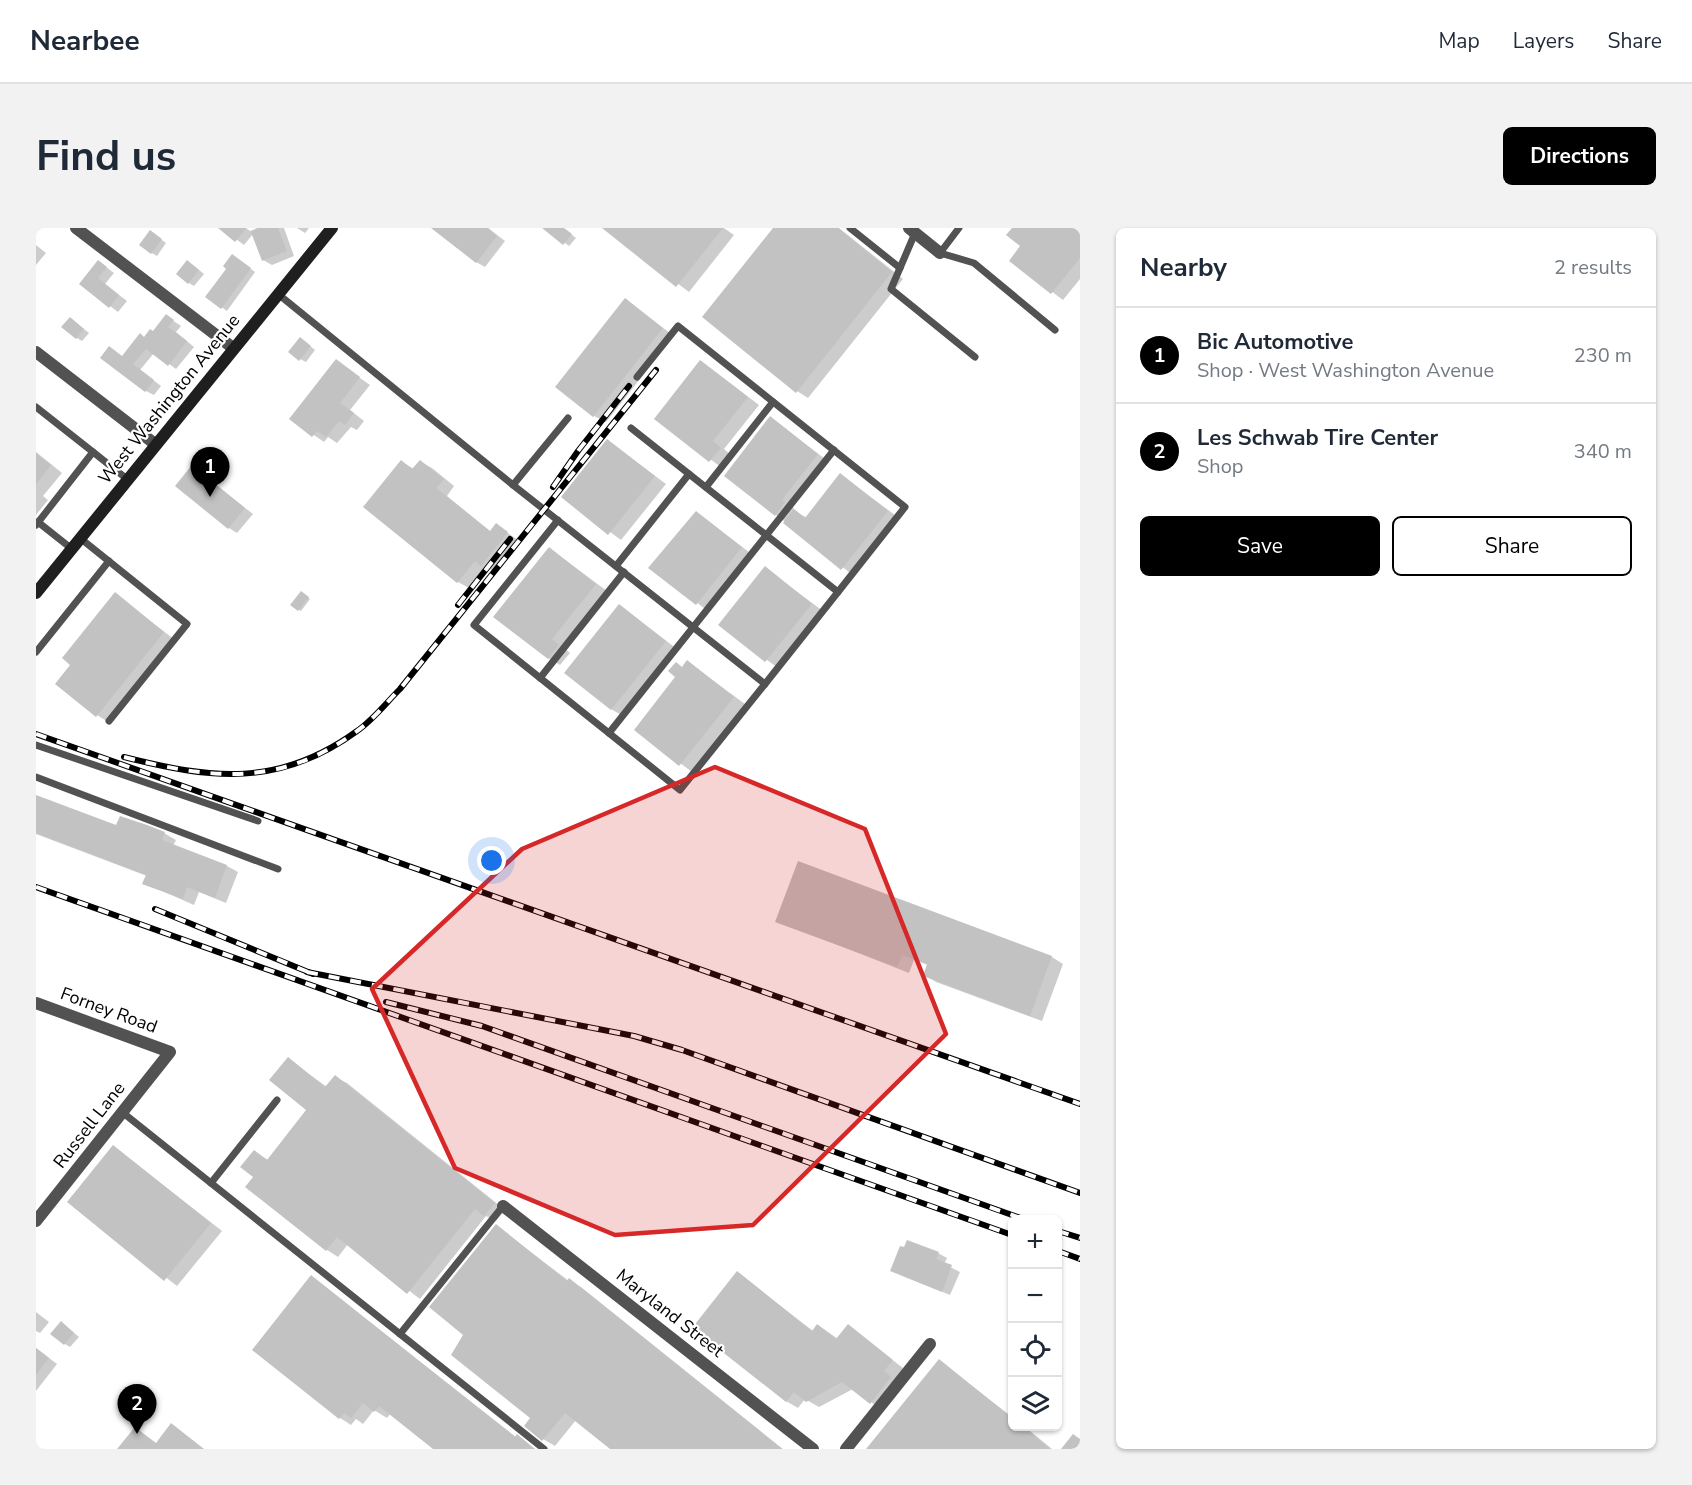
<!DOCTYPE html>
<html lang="en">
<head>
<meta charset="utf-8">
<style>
	:root { --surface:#fff; --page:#f2f2f3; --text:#1f2937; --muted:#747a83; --line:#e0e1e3; --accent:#000 }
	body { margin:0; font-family:"Nunito Sans",sans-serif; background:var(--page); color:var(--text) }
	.controls { position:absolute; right:18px; bottom:18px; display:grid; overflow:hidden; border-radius:9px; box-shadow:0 2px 4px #0004 }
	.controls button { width:54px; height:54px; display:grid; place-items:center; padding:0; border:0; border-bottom:2px solid var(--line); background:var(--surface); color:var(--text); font:30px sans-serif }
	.you { position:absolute; left:456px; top:633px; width:21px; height:21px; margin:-15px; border:4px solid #fff; border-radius:50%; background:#1a73e8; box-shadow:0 0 0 9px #1a73e833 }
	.badge { display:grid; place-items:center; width:39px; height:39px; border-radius:50%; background:var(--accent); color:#fff; font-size:20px; font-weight:700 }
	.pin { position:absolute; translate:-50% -50px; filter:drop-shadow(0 2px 3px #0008) }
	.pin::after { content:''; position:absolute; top:32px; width:21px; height:18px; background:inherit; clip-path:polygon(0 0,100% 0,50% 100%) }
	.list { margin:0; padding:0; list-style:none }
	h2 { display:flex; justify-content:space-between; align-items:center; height:78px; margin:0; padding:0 24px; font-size:26px }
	h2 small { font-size:20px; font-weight:400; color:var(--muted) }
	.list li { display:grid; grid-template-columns:39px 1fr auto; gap:18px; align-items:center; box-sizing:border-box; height:96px; padding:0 24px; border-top:2px solid var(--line) }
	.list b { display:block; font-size:22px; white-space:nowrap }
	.list p { margin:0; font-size:20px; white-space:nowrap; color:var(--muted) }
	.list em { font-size:20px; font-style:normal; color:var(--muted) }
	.actions { display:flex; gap:12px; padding:18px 24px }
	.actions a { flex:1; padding:14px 0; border:2px solid var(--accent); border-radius:9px; text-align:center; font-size:21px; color:var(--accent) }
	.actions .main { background:var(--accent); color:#fff }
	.icon { flex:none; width:33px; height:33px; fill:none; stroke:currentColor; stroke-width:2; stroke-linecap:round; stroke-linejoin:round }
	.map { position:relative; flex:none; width:1044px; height:1221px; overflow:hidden; border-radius:9px }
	header { display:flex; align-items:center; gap:36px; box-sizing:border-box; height:84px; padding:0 30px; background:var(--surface); border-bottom:2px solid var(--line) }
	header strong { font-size:28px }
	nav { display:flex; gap:33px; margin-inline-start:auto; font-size:21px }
	.intro { display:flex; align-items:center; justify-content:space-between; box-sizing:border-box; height:144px; padding:0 36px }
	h1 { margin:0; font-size:42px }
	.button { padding:15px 27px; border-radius:9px; background:var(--accent); color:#fff; font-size:21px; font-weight:700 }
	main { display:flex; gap:36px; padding:0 36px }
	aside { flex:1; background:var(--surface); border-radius:9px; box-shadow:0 2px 4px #0004 }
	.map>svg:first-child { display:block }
	.shadow { fill:#0003 }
	.building { fill:#c2c2c2 }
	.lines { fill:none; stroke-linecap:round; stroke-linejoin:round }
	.service { stroke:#525252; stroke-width:7 }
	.minor { stroke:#525252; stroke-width:12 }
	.secondary { stroke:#1f1f1f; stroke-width:12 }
	.rail-casing { stroke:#000; stroke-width:6 }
	.rail { stroke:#fff; stroke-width:4; stroke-dasharray:11; stroke-linecap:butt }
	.marked { fill:#d62828; fill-opacity:0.2; stroke:#d62828; stroke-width:4.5; stroke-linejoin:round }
	.labels { text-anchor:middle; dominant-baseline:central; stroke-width:4.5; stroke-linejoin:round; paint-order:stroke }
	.street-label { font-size:18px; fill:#000; stroke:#fff }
</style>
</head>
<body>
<header>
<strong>Nearbee</strong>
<nav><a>Map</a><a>Layers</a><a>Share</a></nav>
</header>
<div class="intro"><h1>Find us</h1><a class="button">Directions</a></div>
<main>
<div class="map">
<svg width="1044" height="1221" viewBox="0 0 1044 1221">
	<rect width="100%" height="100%" fill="#fff"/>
	<g class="shadow">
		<polygon points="185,0 210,0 214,3 221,0 248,0 258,28 236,37 227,32 217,6 208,17"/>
		<polygon points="261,0 273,0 269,5"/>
		<polygon points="409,0 452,0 469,13 449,39 440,34"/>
		<polygon points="509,0 527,0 540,10 533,18"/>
		<polygon points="568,0 688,0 698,7 653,64"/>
		<polygon points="739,0 803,0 867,51 772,170 761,163"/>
		<polygon points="977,0 1041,0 1044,2 1044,51 1027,72 975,33 987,18"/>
		<polygon points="119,7 130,15 121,28 116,25"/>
		<polygon points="0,17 10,25 0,37"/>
		<polygon points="201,31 219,44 191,83 171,69"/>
		<polygon points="63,34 78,45 69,56 91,73 82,84 45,56"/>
		<polygon points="157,37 168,46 158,58 153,55"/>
		<polygon points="589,72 638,108 570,194 558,188"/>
		<polygon points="130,88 145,98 140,104 158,119 140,141 118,125 104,142 125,158 118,167 110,163 87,129 117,105"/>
		<polygon points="39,94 53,105 46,113 41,110"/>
		<polygon points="269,114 279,122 270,134 264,131"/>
		<polygon points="300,133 334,157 314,182 328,193 321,202 315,199 301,215 292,209 288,214 255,191"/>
		<polygon points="665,133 723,177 688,221 695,227 686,240 620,190"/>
		<polygon points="735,190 793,234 757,279 759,283 771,290 805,247 863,290 818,348 739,286"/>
		<polygon points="572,213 630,256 585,312 527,269"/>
		<polygon points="0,224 26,245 7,268 12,272 0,287"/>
		<polygon points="366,234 378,241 384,234 396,240 418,258 411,268 455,304 460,297 482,312 457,343 450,339 433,360 422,354"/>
		<polygon points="156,239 217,286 201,305 193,300"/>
		<polygon points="660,285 717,327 672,383 615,340"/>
		<polygon points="513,320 571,363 527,419 534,425 524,437 512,430"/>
		<polygon points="729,340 787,383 742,440 684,397"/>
		<polygon points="266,365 274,371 265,383 263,382"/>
		<polygon points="79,366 139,412 72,494 61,487"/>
		<polygon points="584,378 641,421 587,488 575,481"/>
		<polygon points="652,434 709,476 656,544 600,502"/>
		<polygon points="0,568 81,599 128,605 140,612 137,618 191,638 202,644 190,675 163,664 158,677 108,655 111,648 0,606"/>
		<polygon points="741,693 1016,729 1027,736 1006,793 900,754 889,747 892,737 878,732 873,745"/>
		<polygon points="252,831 291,859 299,849 311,855 469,982 460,993 450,988 384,1071 312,1016 302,1029 291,1022 220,949 219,924 232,932 272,882"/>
		<polygon points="78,919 186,1003 141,1058 33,974"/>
		<polygon points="460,998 533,1053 545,1059 747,1221 576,1221 540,1192 519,1218 507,1211 496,1189"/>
		<polygon points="902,1025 911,1030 908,1036 924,1044 914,1067 856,1043"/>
		<polygon points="701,1045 777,1103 782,1097 802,1111 812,1098 867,1140 846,1182 817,1161 783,1179 769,1171 762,1180 750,1173"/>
		<polygon points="276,1049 480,1209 499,1221 400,1221 355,1185 351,1190 338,1182 327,1196 320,1191 315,1197 304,1190 218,1121"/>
		<polygon points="0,1084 13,1094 4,1105 0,1103"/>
		<polygon points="30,1098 43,1109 34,1119 29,1116"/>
		<polygon points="0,1120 21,1136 0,1163"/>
		<polygon points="904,1133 976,1189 976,1198 988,1198 1016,1221 840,1221"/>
	</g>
	<g class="building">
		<polygon points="182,0 210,0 199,14"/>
		<polygon points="223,0 242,0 251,23 226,33 215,4"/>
		<polygon points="395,0 452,0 461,8 440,35"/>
		<polygon points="506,0 528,0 536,6 527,17"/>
		<polygon points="566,0 687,0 640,59"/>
		<polygon points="737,0 802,0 856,44 760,165 666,89"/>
		<polygon points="976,0 1040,0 1044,3 1044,30 1015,66 973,33 984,18 970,7"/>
		<polygon points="114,2 126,11 115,26 103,17"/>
		<polygon points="196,26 215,40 185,81 169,69 190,41 187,38"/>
		<polygon points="62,32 71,39 62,50 83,67 73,80 43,56"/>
		<polygon points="151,32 163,42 152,56 140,46"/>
		<polygon points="589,70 627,100 557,189 519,159"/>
		<polygon points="130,86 138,92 132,99 151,113 132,138 110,121 97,136 118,152 109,164 64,130 73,118 86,128 104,105 108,109 114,101 117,103"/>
		<polygon points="34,89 48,101 40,111 25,99"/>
		<polygon points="264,109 275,118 263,133 252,124"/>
		<polygon points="300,131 324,149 304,175 318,185 309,197 303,193 290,209 281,203 276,209 253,191"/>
		<polygon points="664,132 712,169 677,213 685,220 673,234 618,191"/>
		<polygon points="734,188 782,226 746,272 749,274 739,288 688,248"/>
		<polygon points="571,211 619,248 572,307 525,269"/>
		<polygon points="0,225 15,237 0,256"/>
		<polygon points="365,232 376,241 384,232 408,251 400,260 454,303 460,295 472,304 445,338 439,333 421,355 327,279"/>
		<polygon points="156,237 209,280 192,301 139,258"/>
		<polygon points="804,245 852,283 805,342 747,295 758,281 769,290"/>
		<polygon points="660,283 706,319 660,377 612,340"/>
		<polygon points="513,319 560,356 516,411 523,417 512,431 457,389"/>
		<polygon points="729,338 776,376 729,434 682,397"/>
		<polygon points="265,363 273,369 262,383 254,377"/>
		<polygon points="79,364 128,404 60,489 19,456 34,437 26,430"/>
		<polygon points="583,376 630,413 575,482 528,445"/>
		<polygon points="651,432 698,469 643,538 598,502 639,449 632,443 640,434 646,439"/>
		<polygon points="0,567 80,597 84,588 111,597 129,604 126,612 191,637 179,670 151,659 147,671 106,656 110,647 0,605"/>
		<polygon points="762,633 1016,728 994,788 887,748 891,736 866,727 861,739 739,694"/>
		<polygon points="252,829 289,859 299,847 459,975 448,988 439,981 371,1066 301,1009 290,1023 209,959 217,949 204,939 218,922 231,932 270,882 233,852"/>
		<polygon points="77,917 175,995 128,1053 31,974"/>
		<polygon points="460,996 531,1053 533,1050 746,1221 574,1221 529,1185 506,1213 488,1198 494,1190 415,1127 427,1107 393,1079"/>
		<polygon points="871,1012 903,1024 900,1031 916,1037 906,1064 854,1043 864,1018 868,1019"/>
		<polygon points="701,1043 776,1103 781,1096 800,1111 812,1096 857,1132 848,1143 855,1149 834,1176 806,1154 770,1174 758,1164 750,1174 656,1100"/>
		<polygon points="275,1047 479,1209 481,1206 499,1221 397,1221 343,1178 338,1184 327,1175 315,1190 308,1185 303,1191 216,1122"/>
		<polygon points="25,1093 38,1105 28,1117 14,1106"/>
		<polygon points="0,1120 13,1130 0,1147"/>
		<polygon points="903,1131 976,1190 976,1198 987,1198 1014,1221 830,1221"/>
		<polygon points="135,1195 168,1221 81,1221 99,1199 120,1215"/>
		<polygon points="1037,1206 1044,1211 1044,1221 1025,1221"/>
	</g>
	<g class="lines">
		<g class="service">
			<polyline points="814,0 864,40"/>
			<polyline points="923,0 904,25 938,35 1019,102"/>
			<polyline points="879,5 855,61 939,129"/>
			<polyline points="242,66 477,257 532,190"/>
			<polyline points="601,149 642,98 869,279 802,364 653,246"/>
			<polyline points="0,179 57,224 0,297"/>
			<polyline points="57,224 91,251"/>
			<polyline points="477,257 729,456 644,562 438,397 522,292"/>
			<polyline points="670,259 737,174"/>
			<polyline points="2,294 36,321"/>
			<polyline points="44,310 151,396 73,493"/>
			<polyline points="580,338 653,246 595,200"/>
			<polyline points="0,424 73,333"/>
			<polyline points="504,450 588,344"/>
			<polyline points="729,456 802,364"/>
			<polyline points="573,505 798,222"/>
			<polyline points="0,517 222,593"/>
			<polyline points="0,549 242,641"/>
			<polyline points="86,884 508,1221"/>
			<polyline points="175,955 241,872"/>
			<polyline points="364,1106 467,978"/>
		</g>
		<g class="minor">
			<polyline points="40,0 197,120"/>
			<polyline points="873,0 904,25"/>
			<polyline points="0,124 119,216"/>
			<polyline points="0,775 134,824 0,993"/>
			<polyline points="467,978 777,1221"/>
			<polyline points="810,1221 894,1116"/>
		</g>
		<polyline class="secondary" points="0,365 296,0"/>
		<defs>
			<g id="rail">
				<polyline points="517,259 542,223 593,158"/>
				<polyline points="422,377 474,311"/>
				<polyline points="0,506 1044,876"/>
				<path d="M88,529C175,551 243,560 321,503C337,492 350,475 364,461L620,142"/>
				<polyline points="0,659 976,1007"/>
				<polyline points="119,681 277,746"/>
				<polyline points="271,744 598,808 646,822 1044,965"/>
				<polyline points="350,774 446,798 990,992"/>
				<polyline points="1022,1003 1044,1010"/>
				<polyline points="1022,1023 1044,1031"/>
			</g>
		</defs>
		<use href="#rail" class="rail-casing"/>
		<use href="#rail" class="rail"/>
	</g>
	<path class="marked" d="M679,539L829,601L910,806L717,997L579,1007L419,940L336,761L486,621Z"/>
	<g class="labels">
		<g class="street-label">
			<text transform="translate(133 171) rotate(-51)">West Washington Avenue</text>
			<text transform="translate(73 782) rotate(20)">Forney Road</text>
			<text transform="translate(53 897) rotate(-52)">Russell Lane</text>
			<text transform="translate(634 1085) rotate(38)">Maryland Street</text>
		</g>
	</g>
</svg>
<div class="controls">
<button>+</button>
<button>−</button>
<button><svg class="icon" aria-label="locate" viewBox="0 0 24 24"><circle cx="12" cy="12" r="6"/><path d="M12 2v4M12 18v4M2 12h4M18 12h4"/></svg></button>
<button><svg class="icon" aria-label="layers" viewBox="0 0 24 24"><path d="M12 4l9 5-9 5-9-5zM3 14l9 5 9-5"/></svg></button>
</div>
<div class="you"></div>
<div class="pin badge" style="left:174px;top:269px">1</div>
<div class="pin badge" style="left:101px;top:1206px">2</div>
</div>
<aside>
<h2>Nearby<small>2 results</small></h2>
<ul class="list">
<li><span class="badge">1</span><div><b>Bic Automotive</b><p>Shop · West Washington Avenue</p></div><em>230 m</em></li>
<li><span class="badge">2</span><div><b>Les Schwab Tire Center</b><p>Shop</p></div><em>340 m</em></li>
</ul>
<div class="actions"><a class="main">Save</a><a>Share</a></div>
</aside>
</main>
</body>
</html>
